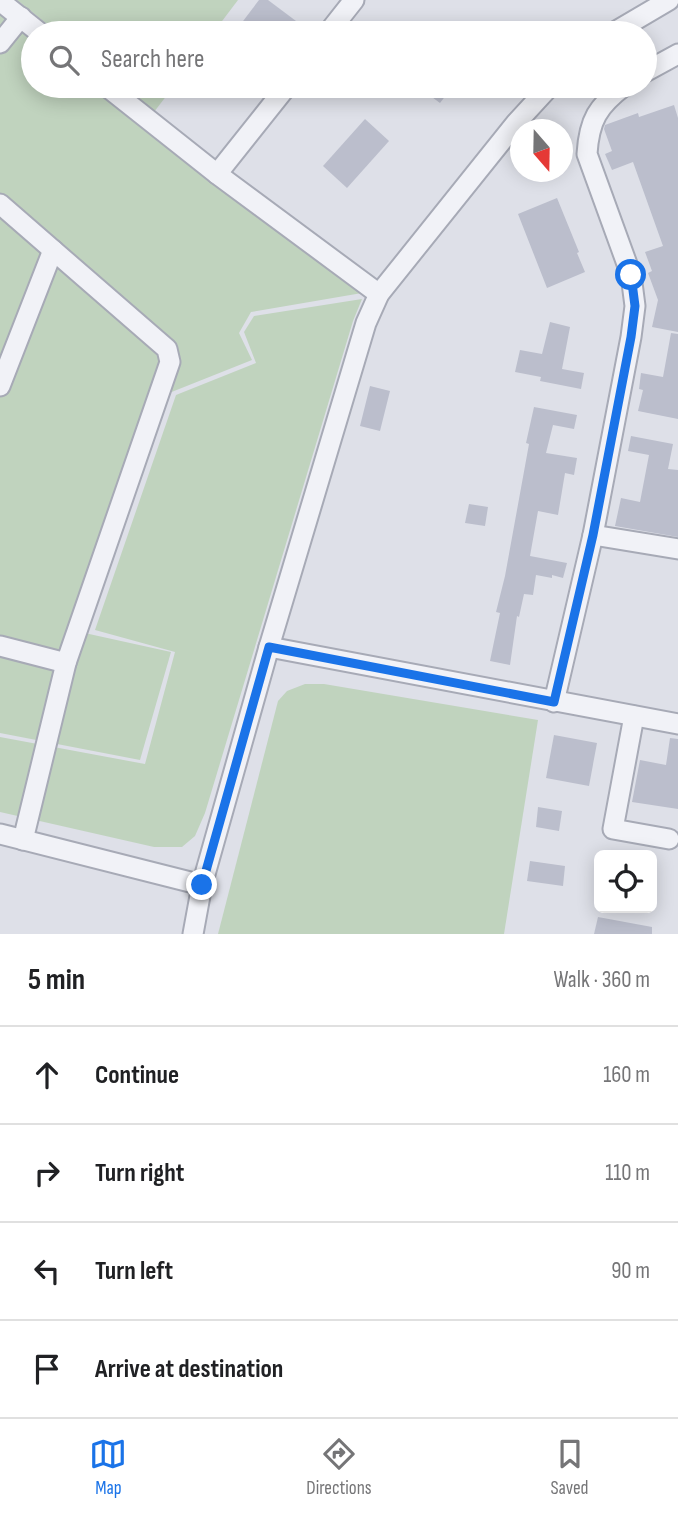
<!DOCTYPE html>
<html lang="en">
<head>
<meta charset="utf-8">
<style>
	:root { --surface:#fff; --page:#f2f2f2; --text:#202124; --muted:#757577; --line:#e0e0e0; --accent:#1a73e8 }
	body { margin:0; font-family:"Sofia Sans Condensed",sans-serif; background:var(--page); color:var(--text) }
	.controls { position:absolute; right:21px; bottom:21px; display:grid; overflow:hidden; border-radius:10px; box-shadow:0 4px 18px #0003 }
	.controls button { width:63px; height:63px; display:grid; place-items:center; padding:0; border:0; border-bottom:2px solid var(--line); background:var(--surface); color:var(--text); font:35px sans-serif }
	.compass { position:absolute; left:510px; top:119px; width:63px; height:63px; border-radius:50%; background:var(--surface); box-shadow:0 4px 18px #0003; rotate:160deg }
	.stop { position:absolute; width:21px; height:21px; margin:-16px; border:5px solid #1a73e8; border-radius:50%; background:#fff }
	.stop.end { background:#1a73e8; border-color:#fff; box-shadow:0 2px 7px #0008 }
	.list { margin:0; padding:0; list-style:none }
	h2 { display:flex; justify-content:space-between; align-items:center; height:91px; margin:0; padding:0 28px; font-size:30px }
	h2 small { font-size:23px; font-weight:400; color:var(--muted) }
	.list li { display:grid; grid-template-columns:46px 1fr auto; gap:21px; align-items:center; box-sizing:border-box; height:98px; padding:0 28px; border-top:2px solid var(--line) }
	.list b { display:block; font-size:26px; white-space:nowrap }
	.list em { font-size:23px; font-style:normal; color:var(--muted) }
	.icon { flex:none; width:38px; height:38px; fill:none; stroke:currentColor; stroke-width:2; stroke-linecap:round; stroke-linejoin:round }
	.map { position:relative; flex:none; width:678px; height:934px; overflow:hidden }
	.search { position:absolute; background:var(--surface); box-shadow:0 4px 18px #0003; left:21px; right:21px; top:21px; height:77px; display:flex; align-items:center; gap:18px; box-sizing:border-box; padding:0 24px; border-radius:38px; color:var(--muted); font-size:26px }
	.sheet { height:483px; background:var(--surface) }
	nav { display:flex; justify-content:space-around; align-items:center; box-sizing:border-box; height:98px; border-top:2px solid var(--line); background:var(--surface); font-size:19px; color:var(--muted) }
	nav a { display:grid; justify-items:center; gap:4px }
	nav .on { color:var(--accent) }
	.map>svg:first-child { display:block }
	.green { fill:#c0d3be }
	.building { fill:#bbbecc }
	.lines { fill:none; stroke-linecap:round; stroke-linejoin:round }
	.minor-casing { stroke:#a7aab6; stroke-width:23 }
	.minor { stroke:#f1f2f7; stroke-width:19 }
	.route { stroke:#1a73e8; stroke-width:9 }
</style>
</head>
<body>
<div class="map">
<svg width="678" height="934" viewBox="0 0 678 934">
	<rect width="100%" height="100%" fill="#dee0e8"/>
	<g class="green">
		<polygon points="17,0 238,0 213,33 58,33"/>
		<polygon points="0,12 33,37 33,86 96,86 362,293 251,312 239,333 252,360 149,401 71,630 171,652 140,760 0,733"/>
		<polygon points="122,86 174,86 154,112"/>
		<polygon points="362,299 353,321 205,813 195,836 182,847 154,847 0,812 0,737 145,764 175,652 95,630 176,395 256,363 244,332 254,316"/>
		<polygon points="305,684 324,684 538,720 504,934 218,934 278,701 287,691"/>
	</g>
	<g class="building">
		<polygon points="259,0 268,0 300,24 293,33 234,33"/>
		<polygon points="417,86 453,86 440,103"/>
		<polygon points="674,105 678,118 678,332 652,327 658,300 648,273 652,271 645,252 663,246 633,162 612,170 605,154 612,151 604,129 605,125 638,113 639,117"/>
		<polygon points="365,119 389,141 347,188 323,166"/>
		<polygon points="557,198 579,252 577,253 585,272 547,288 518,214"/>
		<polygon points="550,322 570,327 562,369 584,373 581,389 540,381 541,377 515,372 520,350 542,354"/>
		<polygon points="671,333 678,334 678,419 638,411 643,390 639,389 641,373 663,377"/>
		<polygon points="370,386 390,391 380,431 360,426"/>
		<polygon points="534,407 577,415 574,429 553,425 546,453 577,458 574,475 565,473 558,515 538,511 530,556 567,563 563,578 552,575 552,578 536,575 533,595 524,594 519,617 517,616 510,665 490,661 500,613 496,612 505,576 529,444 526,443"/>
		<polygon points="631,436 673,444 668,469 678,470 678,537 615,526 621,498 640,502 649,455 628,451"/>
		<polygon points="469,504 488,507 485,526 465,523"/>
		<polygon points="554,735 597,743 589,786 546,778"/>
		<polygon points="670,738 678,739 678,809 632,802 640,760 666,765"/>
		<polygon points="538,807 562,811 559,831 536,827"/>
		<polygon points="530,861 565,866 563,886 527,881"/>
		<polygon points="598,917 652,927 652,934 594,934"/>
	</g>
	<g class="lines">
		<defs>
			<g id="minor">
				<polyline points="0,1 40,33"/>
				<polyline points="328,33 354,0"/>
				<polyline points="613,33 669,0"/>
				<polyline points="0,43 21,17"/>
				<polyline points="645,72 678,54"/>
				<polyline points="106,86 217,174 379,294"/>
				<polyline points="217,174 287,86"/>
				<polyline points="0,204 167,349 170,362 66,663 23,840"/>
				<polyline points="0,386 53,250"/>
				<polyline points="593,535 678,549"/>
				<polyline points="0,646 66,663"/>
				<polyline points="269,647 678,724"/>
				<path d="M554,702L593,535L631,337L635,306L631,275L587,154C589,120 598,106 624,86"/>
				<polyline points="634,716 613,829 669,839"/>
				<polyline points="0,834 202,885"/>
				<polyline points="193,934 202,885 269,647 366,323 379,294 516,123 550,86"/>
			</g>
		</defs>
		<use href="#minor" class="minor-casing"/>
		<use href="#minor" class="minor"/>
	</g>
	<g class="lines">
		<polyline class="route" points="202,885 269,647 554,702 593,535 631,337 635,306 631,275"/>
	</g>
</svg>
<div class="controls">
<button><svg class="icon" aria-label="locate" viewBox="0 0 24 24"><circle cx="12" cy="12" r="6"/><path d="M12 2v4M12 18v4M2 12h4M18 12h4"/></svg></button>
</div>
<svg class="compass" viewBox="-18 -18 36 36"><path d="M0-13l5 13h-10z" fill="#e53935"/><path d="M0 13l5-13h-10z" fill="#757577"/></svg>
<div class="stop" style="left:631px;top:275px"></div>
<div class="stop end" style="left:202px;top:885px"></div>
<div class="search"><svg class="icon" aria-label="search" viewBox="0 0 24 24"><circle cx="10" cy="10" r="6"/><path d="M15 15l6 6"/></svg>Search here</div>
</div>
<section class="sheet">
<h2>5 min<small>Walk · 360 m</small></h2>
<ul class="list">
<li><svg class="icon" aria-label="ahead" viewBox="0 0 24 24"><path d="M12 20V5M6 11l6-6 6 6"/></svg><div><b>Continue</b></div><em>160 m</em></li>
<li><svg class="icon" aria-label="right" viewBox="0 0 24 24"><path d="M7 20v-9h11M14 6l5 5-5 5"/></svg><div><b>Turn right</b></div><em>110 m</em></li>
<li><svg class="icon" aria-label="left" viewBox="0 0 24 24"><path d="M17 20v-9H6M10 6l-5 5 5 5"/></svg><div><b>Turn left</b></div><em>90 m</em></li>
<li><svg class="icon" aria-label="arrive" viewBox="0 0 24 24"><path d="M6 21V4h12l-3 4 3 4H6"/></svg><div><b>Arrive at destination</b></div></li>
</ul>
</section>
<nav>
<a class="on"><svg class="icon" aria-label="map" viewBox="0 0 24 24"><path d="M3 6l6-2 6 2 6-2v14l-6 2-6-2-6 2zM9 4v14M15 6v14"/></svg>Map</a>
<a><svg class="icon" aria-label="directions" viewBox="0 0 24 24"><path d="M12 3l9 9-9 9-9-9zM9 14v-3h6M13 9l2 2-2 2"/></svg>Directions</a>
<a><svg class="icon" aria-label="saved" viewBox="0 0 24 24"><path d="M7 4h10v16l-5-4-5 4z"/></svg>Saved</a>
</nav>
</body>
</html>
